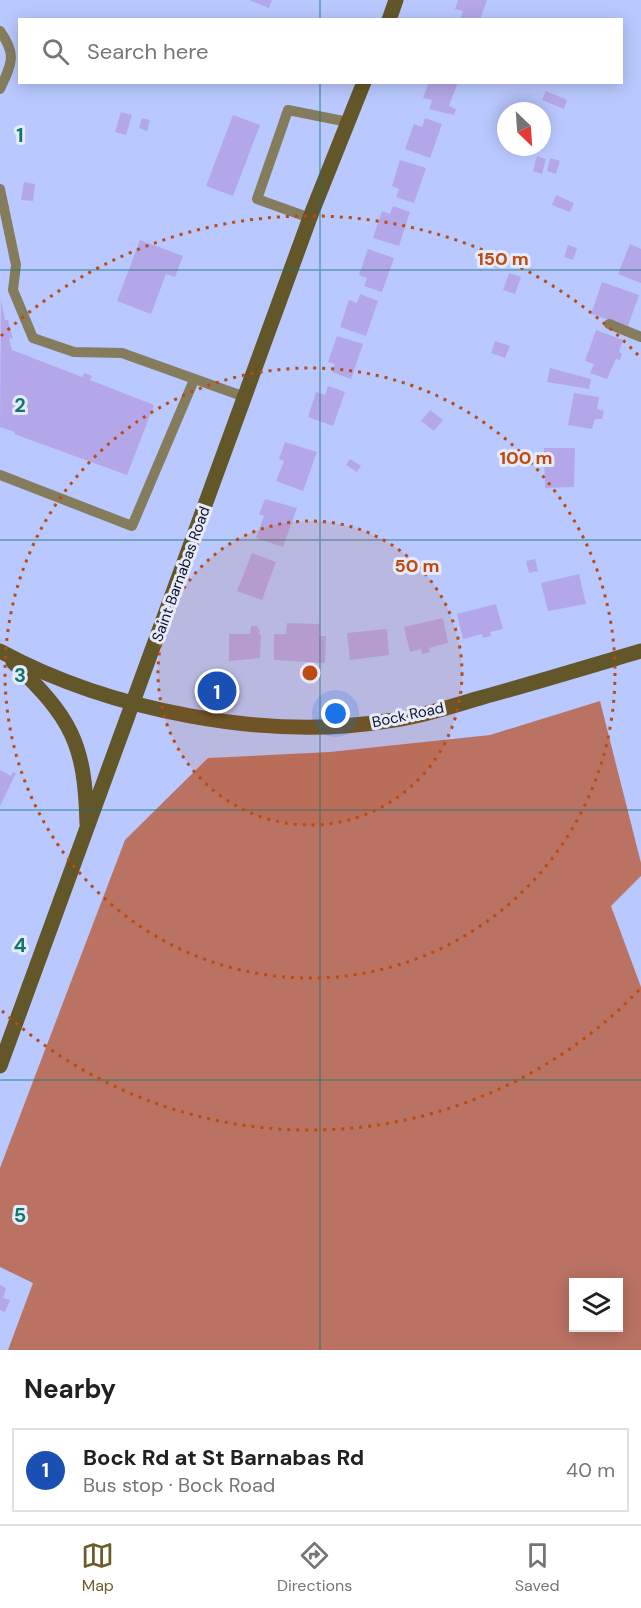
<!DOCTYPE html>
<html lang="en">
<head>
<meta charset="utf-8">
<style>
	:root { --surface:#fff; --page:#f6f6f6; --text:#202124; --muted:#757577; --line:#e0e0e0; --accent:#6b5c2a }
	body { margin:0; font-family:"DM Sans",sans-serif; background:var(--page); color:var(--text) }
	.controls { position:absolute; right:18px; bottom:18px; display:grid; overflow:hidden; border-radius:0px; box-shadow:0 3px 15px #0003 }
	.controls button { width:54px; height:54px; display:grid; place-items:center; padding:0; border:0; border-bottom:2px solid var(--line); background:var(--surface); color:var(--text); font:30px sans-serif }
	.compass { position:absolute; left:497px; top:102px; width:54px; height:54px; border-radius:50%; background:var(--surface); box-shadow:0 3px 15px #0003; rotate:155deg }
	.you { position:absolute; left:336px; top:714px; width:21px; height:21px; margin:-15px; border:4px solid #fff; border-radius:50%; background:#1a73e8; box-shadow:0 0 0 9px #1a73e833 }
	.badge { display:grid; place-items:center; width:39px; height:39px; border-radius:50%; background:var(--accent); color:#fff; font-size:20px; font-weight:700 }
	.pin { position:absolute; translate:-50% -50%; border:3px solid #fff; box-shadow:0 2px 6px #0006 }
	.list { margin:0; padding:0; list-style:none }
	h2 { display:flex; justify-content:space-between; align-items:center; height:78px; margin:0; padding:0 24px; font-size:26px }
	h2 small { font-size:20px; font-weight:400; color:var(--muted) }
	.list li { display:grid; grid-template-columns:39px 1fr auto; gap:18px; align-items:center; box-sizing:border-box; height:84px; margin:0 12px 12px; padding:0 12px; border:2px solid var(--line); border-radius:0px }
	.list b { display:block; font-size:22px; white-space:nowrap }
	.list p { margin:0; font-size:20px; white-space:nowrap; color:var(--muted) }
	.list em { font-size:20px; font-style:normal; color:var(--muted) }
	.icon { flex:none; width:33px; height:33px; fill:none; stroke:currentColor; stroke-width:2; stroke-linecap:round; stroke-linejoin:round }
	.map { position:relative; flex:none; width:641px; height:1350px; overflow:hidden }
	.search { position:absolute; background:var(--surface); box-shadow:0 3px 15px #0003; left:18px; right:18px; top:18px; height:66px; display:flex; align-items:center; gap:15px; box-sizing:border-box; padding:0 21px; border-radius:0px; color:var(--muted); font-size:22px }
	.sheet { height:174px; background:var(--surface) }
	nav { display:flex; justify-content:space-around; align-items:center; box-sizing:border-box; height:84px; border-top:2px solid var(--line); background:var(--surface); font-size:16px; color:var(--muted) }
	nav a { display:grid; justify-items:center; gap:3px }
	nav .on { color:var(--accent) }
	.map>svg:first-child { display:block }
	.forest { fill:#ba7263; fill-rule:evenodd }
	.building { fill:#b4a7e9 }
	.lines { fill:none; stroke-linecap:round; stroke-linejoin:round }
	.lane { stroke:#857c5e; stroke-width:10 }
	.secondary { stroke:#635629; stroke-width:15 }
	.grid { fill:none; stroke:#0f766e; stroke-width:1.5; stroke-opacity:0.55 }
	.ring { fill:none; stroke:#bc4b12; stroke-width:3; stroke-dasharray:3 6 }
	.labels { text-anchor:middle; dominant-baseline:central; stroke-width:6; stroke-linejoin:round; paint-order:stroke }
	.street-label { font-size:15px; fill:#0e122a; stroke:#e7ebf9 }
	.grid-label { font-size:20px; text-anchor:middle; font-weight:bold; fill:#0f766e; stroke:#e7ebf9; stroke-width:6; stroke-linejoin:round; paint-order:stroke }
	.centre { fill:#bc4b12; stroke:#e7ebf9; stroke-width:3 }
	.ring-label { font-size:18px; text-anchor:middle; font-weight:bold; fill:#bc4b12; stroke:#e7ebf9; stroke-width:6; stroke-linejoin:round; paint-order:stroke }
</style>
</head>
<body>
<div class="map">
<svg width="641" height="1350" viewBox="0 0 641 1350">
	<rect width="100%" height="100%" fill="#b9c8fe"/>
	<path class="forest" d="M600,701L641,863V876L611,906L641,987V1350H8L33,1283L0,1267V1168L125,840L208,758L330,752L490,735ZM574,1282H618V1328H574Z"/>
	<g class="building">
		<polygon points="249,0 272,0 269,8"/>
		<polygon points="458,0 487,0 480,20 460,20 463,11 455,9"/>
		<polygon points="429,82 458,82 449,106 456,109 454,115 429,109 432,100 423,98"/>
		<polygon points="546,91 567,100 564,109 542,100"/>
		<polygon points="121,112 132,115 126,135 115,132"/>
		<polygon points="233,115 260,125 233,196 206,186"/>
		<polygon points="142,118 150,120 147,131 139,128"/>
		<polygon points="425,118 442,124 430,158 405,149 414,124 422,127"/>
		<polygon points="537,156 546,159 542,174 533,171"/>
		<polygon points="550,158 560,161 556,174 547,171"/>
		<polygon points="400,160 426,168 414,203 396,197 399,189 392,186"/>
		<polygon points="24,182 35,184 33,201 21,200"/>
		<polygon points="556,195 574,203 570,212 552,205"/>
		<polygon points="393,206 410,212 399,246 373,238 382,211 390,214"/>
		<polygon points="140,240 183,256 175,277 166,274 151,314 117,301"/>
		<polygon points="630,244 641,249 641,283 618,274"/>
		<polygon points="568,245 577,248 573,260 564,257"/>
		<polygon points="368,249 394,258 382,292 364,286 367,278 359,275"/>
		<polygon points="495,255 504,258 500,269 491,266"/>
		<polygon points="509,273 521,277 515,294 503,290"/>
		<polygon points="602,282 639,295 628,326 591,314"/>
		<polygon points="360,294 378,301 366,336 340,327 349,300 357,303"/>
		<polygon points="1,299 5,320 8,320 13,339 9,338 12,350 82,377 84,373 92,376 90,380 154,405 127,475 14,434 15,432 0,427"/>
		<polygon points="596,330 623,340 619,352 622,354 620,360 616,359 607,379 590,373 594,364 585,361"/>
		<polygon points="337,336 363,344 351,379 332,372 335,364 328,362"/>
		<polygon points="495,341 510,346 505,358 491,353"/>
		<polygon points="550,368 591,379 589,389 547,382"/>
		<polygon points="328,386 345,392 333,426 308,417 316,392 325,395"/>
		<polygon points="574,393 599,397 597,409 604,411 602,419 595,419 592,429 568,425"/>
		<polygon points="430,410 443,420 434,431 421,421"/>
		<polygon points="285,442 317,452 303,491 276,481 284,461 279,459"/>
		<polygon points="544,448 575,448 574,487 545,488"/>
		<polygon points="350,459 361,466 357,472 346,465"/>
		<polygon points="265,499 297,508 283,547 256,538 264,516 259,514"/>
		<polygon points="252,553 276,562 262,600 237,591"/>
		<polygon points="535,559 538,571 529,573 526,561"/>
		<polygon points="579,574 586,604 548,611 541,583"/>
		<polygon points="496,604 503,629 490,632 491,636 483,638 482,634 463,639 457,614"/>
		<polygon points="443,618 448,643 429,648 430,652 422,654 421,649 410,652 404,627"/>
		<polygon points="287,623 320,624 319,636 326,636 325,663 274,660 274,634 286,634"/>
		<polygon points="251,626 257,626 260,631 258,634 261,634 260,658 229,661 229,634 250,634"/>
		<polygon points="387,629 389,655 350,660 347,633"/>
		<polygon points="0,770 11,776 13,772 16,773 0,806"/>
		<polygon points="0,1285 6,1288 3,1298 10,1300 5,1312 0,1310"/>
	</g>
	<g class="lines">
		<g class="lane">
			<path d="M0,31C17,55 12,63 0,89"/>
			<polyline points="0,189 16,265 13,290 33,338 74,352 122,353 245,397"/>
			<polyline points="310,218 257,199 288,110 348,122"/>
			<polyline points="609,324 641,337"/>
			<polyline points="0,475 132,526 194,380"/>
		</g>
		<g class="secondary">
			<polyline points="389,20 396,0"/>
			<path d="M0,651C109,710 265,741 387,721C419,717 449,707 480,698C534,683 587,667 641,651"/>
			<path d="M13,662C71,718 85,742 87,824"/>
			<polyline points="0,1066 312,212 364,82"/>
		</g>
	</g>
	<path class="grid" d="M320,0V20M320,82V1350M0,270H641M0,540H641M0,810H641M0,1080H641"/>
	<circle cx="310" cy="673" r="152" fill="#bc4b12" fill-opacity=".12"/>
	<g class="ring">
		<circle cx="310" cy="673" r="152"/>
		<circle cx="310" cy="673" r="305"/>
		<path d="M639 990A457 457 0 0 1 1 1010M1 336A457 457 0 0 1 639 356"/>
	</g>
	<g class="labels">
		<g class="street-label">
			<text transform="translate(181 574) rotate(-70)">Saint Barnabas Road</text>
			<text transform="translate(408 715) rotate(-12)">Bock Road</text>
		</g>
	</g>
	<g class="grid-label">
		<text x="20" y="142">1</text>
		<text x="20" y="412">2</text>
		<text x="20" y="682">3</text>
		<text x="20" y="952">4</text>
		<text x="20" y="1222">5</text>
	</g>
	<circle cx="310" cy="673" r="9" class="centre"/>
	<g class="ring-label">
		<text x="503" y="265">150 m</text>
		<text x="526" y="464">100 m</text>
		<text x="417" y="572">50 m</text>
	</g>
</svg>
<div class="controls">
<button><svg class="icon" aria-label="layers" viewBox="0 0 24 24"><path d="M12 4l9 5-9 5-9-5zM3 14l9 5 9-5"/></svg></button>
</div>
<svg class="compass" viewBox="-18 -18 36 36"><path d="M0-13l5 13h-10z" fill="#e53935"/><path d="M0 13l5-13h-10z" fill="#757577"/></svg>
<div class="you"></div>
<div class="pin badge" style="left:217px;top:691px;background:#1a4fb4">1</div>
<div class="search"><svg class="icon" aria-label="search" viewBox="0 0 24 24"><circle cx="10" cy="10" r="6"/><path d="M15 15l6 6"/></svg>Search here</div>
</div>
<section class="sheet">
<h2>Nearby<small></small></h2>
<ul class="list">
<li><span class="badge" style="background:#1a4fb4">1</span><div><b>Bock Rd at St Barnabas Rd</b><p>Bus stop · Bock Road</p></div><em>40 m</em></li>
</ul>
</section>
<nav>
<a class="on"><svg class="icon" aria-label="map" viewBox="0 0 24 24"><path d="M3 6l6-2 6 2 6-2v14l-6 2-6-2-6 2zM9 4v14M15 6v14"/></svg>Map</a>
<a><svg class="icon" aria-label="directions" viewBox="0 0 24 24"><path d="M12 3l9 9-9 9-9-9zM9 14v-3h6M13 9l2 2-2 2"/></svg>Directions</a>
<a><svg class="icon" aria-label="saved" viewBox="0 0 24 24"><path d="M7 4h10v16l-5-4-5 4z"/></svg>Saved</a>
</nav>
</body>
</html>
